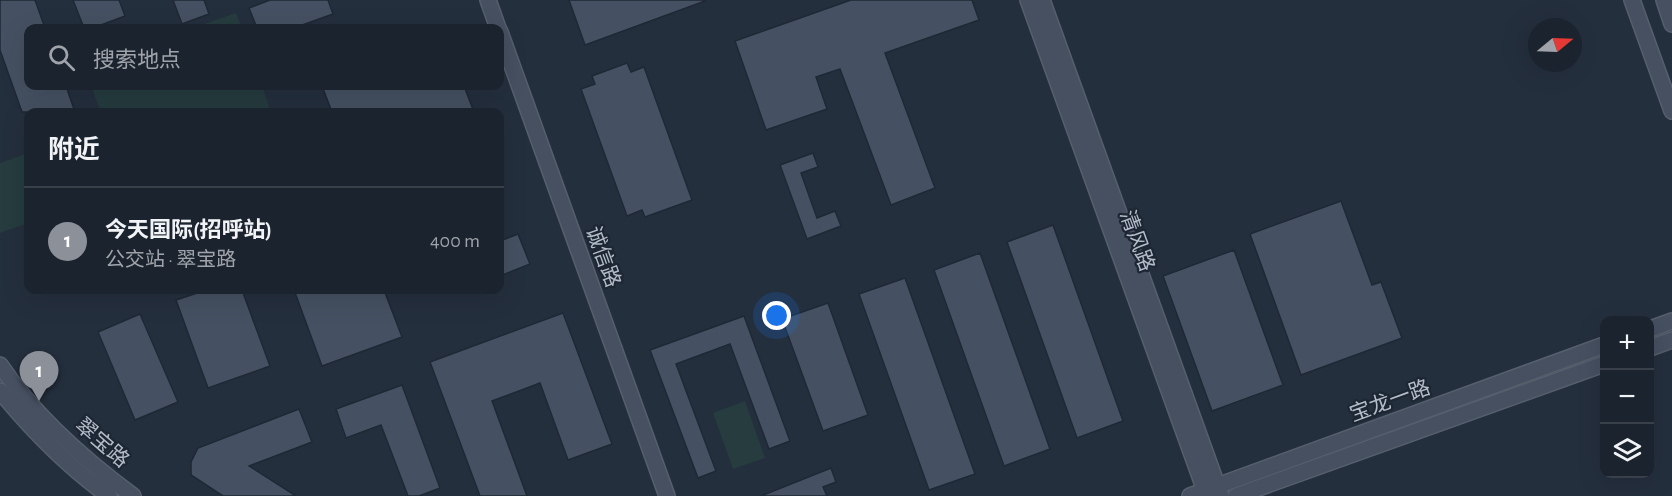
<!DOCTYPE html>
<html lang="zh">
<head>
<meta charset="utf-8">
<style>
	:root { --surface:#1b232e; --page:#242b36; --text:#f1f3f6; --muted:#a0a4aa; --line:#39404a; --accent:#8c9099 }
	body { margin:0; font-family:"Alegreya Sans","Noto Sans SC",sans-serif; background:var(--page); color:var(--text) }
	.controls { position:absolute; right:18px; bottom:18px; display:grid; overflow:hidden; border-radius:12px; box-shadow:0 6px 24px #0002 }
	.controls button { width:54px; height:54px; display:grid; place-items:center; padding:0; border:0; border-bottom:2px solid var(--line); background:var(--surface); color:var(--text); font:30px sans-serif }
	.compass { position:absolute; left:1528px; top:18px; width:54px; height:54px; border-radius:50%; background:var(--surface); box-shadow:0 6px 24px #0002; rotate:71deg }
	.you { position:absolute; left:777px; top:316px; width:21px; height:21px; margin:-15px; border:4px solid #fff; border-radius:50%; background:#1a73e8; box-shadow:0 0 0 9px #1a73e833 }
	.badge { display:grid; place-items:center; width:39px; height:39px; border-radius:50%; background:var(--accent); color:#fff; font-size:20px; font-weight:700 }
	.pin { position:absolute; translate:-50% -50px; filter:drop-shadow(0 2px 3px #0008) }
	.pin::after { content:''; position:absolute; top:32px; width:21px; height:18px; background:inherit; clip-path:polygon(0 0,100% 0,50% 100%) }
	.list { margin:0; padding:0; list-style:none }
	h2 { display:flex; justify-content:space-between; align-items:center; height:78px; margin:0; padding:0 24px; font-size:26px }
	h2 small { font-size:20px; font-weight:400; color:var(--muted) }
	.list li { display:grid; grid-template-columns:39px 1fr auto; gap:18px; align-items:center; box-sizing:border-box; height:108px; padding:0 24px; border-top:2px solid var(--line) }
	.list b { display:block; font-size:22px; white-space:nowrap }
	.list p { margin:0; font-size:20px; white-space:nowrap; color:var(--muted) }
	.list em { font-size:20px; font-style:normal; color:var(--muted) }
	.icon { flex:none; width:33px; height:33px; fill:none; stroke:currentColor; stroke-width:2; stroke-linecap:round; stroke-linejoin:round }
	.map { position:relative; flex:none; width:1672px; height:496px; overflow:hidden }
	.search { position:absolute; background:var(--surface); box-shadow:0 6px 24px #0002; left:24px; top:24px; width:480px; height:66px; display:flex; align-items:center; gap:15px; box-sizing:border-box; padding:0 21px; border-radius:12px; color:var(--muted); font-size:22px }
	.panel { position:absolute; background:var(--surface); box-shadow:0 6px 24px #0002; left:24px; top:108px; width:480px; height:186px; border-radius:12px }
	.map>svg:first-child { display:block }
	.green { fill:#263c3f }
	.building { fill:#455162; stroke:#1f2835; stroke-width:1.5 }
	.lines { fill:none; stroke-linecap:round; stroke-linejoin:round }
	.secondary-casing { stroke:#565f6c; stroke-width:18 }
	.secondary { stroke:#465061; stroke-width:15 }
	.labels { text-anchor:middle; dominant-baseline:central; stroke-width:4.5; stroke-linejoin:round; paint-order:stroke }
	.street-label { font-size:21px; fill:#b4bcc9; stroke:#1d2633 }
</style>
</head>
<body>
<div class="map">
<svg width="1672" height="496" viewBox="0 0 1672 496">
	<rect width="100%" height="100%" fill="#242f3e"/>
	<g class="green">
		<polygon points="236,13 242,28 193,28"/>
		<polygon points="91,86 262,86 271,112 101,112"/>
		<polygon points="28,153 28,223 0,233 0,163"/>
		<polygon points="745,401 765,458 733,469 713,413"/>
	</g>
	<g class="building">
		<polygon points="0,0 35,0 45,28 28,28 28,86 66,86 75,112 22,112 0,50"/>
		<polygon points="73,0 119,0 125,16 93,28 84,28"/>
		<polygon points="173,0 204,0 209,14 182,24"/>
		<polygon points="270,0 328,0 333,14 294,28 257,28 249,8"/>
		<polygon points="569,0 705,0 705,1 585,45"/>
		<polygon points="851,0 972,0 979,20 885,53 935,188 891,205 840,69 816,77 827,109 766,130 735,41"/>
		<polygon points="627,63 631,72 644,67 692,200 645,217 642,210 627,216 581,89 595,84 592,76"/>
		<polygon points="322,86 464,86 474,112 332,112"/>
		<polygon points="813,153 818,167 801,173 817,218 835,211 841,226 807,239 780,165"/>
		<polygon points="1341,201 1372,285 1381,282 1402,338 1301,375 1250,234"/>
		<polygon points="1053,225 1123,421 1077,438 1007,242"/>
		<polygon points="518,234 530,264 500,276 500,241"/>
		<polygon points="1234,250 1283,385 1212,411 1163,276"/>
		<polygon points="980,253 1050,449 1004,466 934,270"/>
		<polygon points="905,278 975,474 929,490 859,294"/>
		<polygon points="206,290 242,290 270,366 208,388 176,300"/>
		<polygon points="294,290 384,290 402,337 322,366"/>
		<polygon points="828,303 868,415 823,431 782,319"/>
		<polygon points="563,313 612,444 568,460 540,383 492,401 527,496 480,496 430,362"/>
		<polygon points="140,314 178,402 135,420 98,332"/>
		<polygon points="744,316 790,441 769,449 730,344 676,364 716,471 698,478 650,350"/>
		<polygon points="402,385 440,488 419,496 408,496 381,425 346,438 336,409"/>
		<polygon points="299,409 312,442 249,466 296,496 223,496 191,475 191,462 198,448"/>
		<polygon points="831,468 836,482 823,487 827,496 761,496"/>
	</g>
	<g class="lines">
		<defs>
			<g id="secondary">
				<polyline points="488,0 498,28"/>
				<polyline points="1028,0 1207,496"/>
				<polyline points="1042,0 1221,496"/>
				<polyline points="1632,0 1672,111"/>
				<polyline points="1664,0 1672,24"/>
				<polyline points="500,32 667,496"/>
				<polyline points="1650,329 1672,321"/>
				<polyline points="1650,348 1672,340"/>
				<path d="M0,365C35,417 83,459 133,496"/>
				<path d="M0,391C32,430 67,466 109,496"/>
				<polyline points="1190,496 1604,345"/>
				<polyline points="1236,496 1604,364"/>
			</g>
		</defs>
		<use href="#secondary" class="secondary-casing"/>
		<use href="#secondary" class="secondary"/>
	</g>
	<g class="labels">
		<g class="street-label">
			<text transform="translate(1137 241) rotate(70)">清风路</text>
			<text transform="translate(603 257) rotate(70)">诚信路</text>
			<text transform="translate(1390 401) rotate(-20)">宝龙一路</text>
			<text transform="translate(102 443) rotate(41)">翠宝路</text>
		</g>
	</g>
</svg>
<div class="controls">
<button>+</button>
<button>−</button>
<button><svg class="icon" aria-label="layers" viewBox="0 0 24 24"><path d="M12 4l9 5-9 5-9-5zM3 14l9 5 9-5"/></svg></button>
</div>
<svg class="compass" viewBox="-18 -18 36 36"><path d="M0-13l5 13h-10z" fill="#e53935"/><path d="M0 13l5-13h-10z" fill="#a0a4aa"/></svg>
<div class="you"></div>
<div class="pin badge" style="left:39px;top:401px">1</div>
<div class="search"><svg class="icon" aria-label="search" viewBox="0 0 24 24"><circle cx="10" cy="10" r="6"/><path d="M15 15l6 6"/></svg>搜索地点</div>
<section class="panel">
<h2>附近<small></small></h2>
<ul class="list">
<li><span class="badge">1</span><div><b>今天国际(招呼站)</b><p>公交站 · 翠宝路</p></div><em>400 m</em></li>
</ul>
</section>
</div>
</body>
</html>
